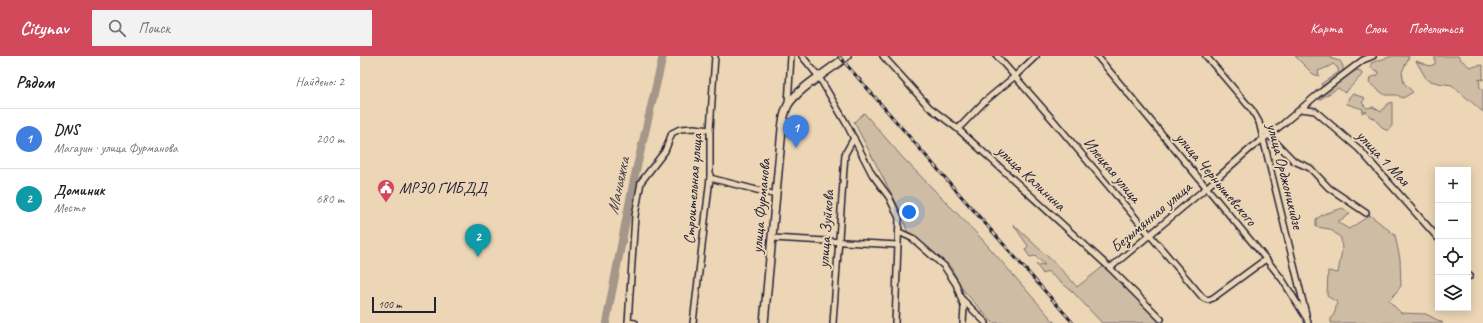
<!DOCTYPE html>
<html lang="ru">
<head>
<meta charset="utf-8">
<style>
	:root { --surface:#fff; --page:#f2f2f2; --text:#202124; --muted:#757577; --line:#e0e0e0; --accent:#d1495b }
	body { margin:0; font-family:Caveat,sans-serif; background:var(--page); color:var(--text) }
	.controls { position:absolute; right:12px; bottom:12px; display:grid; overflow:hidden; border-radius:0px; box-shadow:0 2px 10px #0003 }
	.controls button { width:36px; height:36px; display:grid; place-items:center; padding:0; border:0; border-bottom:1px solid var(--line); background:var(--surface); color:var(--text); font:20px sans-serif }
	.scale { position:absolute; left:12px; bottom:10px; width:64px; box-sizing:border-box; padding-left:4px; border:2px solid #22223b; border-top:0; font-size:11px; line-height:14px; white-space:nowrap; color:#22223b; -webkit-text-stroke:3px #ecd6b5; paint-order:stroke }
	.you { position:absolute; left:549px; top:156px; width:14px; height:14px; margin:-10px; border:3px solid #fff; border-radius:50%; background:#1a73e8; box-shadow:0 0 0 6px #1a73e833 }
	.badge { display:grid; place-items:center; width:26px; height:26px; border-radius:50%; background:var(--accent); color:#fff; font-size:13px; font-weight:700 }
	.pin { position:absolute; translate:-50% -33px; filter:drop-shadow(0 1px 2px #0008) }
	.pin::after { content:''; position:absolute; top:21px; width:14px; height:12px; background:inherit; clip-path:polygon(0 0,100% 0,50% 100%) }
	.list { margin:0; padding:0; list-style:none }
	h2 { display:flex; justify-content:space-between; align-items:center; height:52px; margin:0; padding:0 16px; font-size:17px }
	h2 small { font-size:13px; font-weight:400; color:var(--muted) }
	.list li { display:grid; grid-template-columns:26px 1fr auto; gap:12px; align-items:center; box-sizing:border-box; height:60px; padding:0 16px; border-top:1px solid var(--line) }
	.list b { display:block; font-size:15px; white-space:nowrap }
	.list p { margin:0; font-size:13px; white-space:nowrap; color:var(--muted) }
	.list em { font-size:13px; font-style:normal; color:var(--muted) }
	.icon { flex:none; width:22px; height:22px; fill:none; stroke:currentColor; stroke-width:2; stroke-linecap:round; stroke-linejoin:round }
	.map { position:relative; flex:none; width:1123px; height:267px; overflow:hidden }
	header { display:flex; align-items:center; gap:24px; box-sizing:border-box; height:56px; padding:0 20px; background:var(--accent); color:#fff }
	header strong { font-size:19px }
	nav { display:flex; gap:22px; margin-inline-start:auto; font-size:14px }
	.search { width:280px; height:36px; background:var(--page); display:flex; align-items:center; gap:10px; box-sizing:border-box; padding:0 14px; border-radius:0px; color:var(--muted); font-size:15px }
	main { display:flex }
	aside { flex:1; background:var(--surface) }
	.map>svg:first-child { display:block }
	.green { fill:#cfbca4; stroke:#786f70 }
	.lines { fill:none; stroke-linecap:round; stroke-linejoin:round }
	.river { stroke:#a49689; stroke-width:8 }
	.minor-casing { stroke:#22223b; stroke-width:8 }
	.secondary-casing { stroke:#22223b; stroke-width:10 }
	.minor { stroke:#ecd6b5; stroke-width:5 }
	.secondary { stroke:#ecd6b5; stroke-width:7 }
	.rail-casing { stroke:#22223b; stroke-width:3 }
	.rail { stroke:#ecd6b5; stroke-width:1.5; stroke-dasharray:4.5; stroke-linecap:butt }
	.labels { text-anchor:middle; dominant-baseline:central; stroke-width:4; stroke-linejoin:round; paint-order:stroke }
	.street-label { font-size:16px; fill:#22223b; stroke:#ecd6b5 }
	.poi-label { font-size:16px; fill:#22223b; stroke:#ecd6b5; text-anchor:start }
	.water-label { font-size:17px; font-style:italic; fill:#494552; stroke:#ecd6b5 }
</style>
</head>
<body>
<header>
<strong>Citynav</strong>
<div class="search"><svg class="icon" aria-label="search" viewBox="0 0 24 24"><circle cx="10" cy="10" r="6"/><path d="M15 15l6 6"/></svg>Поиск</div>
<nav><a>Карта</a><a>Слои</a><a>Поделиться</a></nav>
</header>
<main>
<aside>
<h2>Рядом<small>Найдено: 2</small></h2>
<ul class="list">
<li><span class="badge" style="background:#3f7fe0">1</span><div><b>DNS</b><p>Магазин · улица Фурманова</p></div><em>200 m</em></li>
<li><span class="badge" style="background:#0f9aa8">2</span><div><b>Доминик</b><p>Место</p></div><em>680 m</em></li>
</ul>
</aside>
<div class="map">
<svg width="1123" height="267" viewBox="0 0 1123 267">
	<rect width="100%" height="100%" fill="#ecd6b5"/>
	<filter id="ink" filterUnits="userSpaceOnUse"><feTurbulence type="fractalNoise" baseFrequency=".025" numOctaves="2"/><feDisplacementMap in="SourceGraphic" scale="8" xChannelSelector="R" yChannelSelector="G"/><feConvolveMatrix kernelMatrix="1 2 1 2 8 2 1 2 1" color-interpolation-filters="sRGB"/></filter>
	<g filter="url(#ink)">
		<g class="green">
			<polygon points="935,0 970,0 972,3 980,5 983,10 983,15 978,22 962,30 961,28 979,16 977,11 973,8 968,11 958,15 959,20 953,18"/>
			<polygon points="1032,0 1049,0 1042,16 1044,27 1053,36 1043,42 1037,39 1025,39 1009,27 1010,22 1018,19 1019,16 1011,12 1011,7"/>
			<polygon points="1075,0 1098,0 1100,3 1110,11 1123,9 1123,24 1119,23 1120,31 1123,35 1123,56 1092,29 1078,27 1067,24 1056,5 1070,10 1075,8"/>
			<polygon points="996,14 1001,15 1002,19 985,37 978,32 959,44 959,41 976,27"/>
			<polygon points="993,38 1005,42 1002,47 1007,52 1013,51 1021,56 1026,49 1032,46 1032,69 1029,74 1025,74 1017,66 1014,62 1010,61 1006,55 1002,57 1003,53 987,48 989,41"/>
			<polygon points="504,57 543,102 621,182 695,267 633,267 604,235 590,210 547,175 542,158 494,66"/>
			<polygon points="983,152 990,158 977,166 989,173 1010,159 1035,179 1040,203 1041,230 1029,245 1041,257 1066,258 1083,267 971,267 971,263 975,256 977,246 967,240 968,215 978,217 982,194 981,182 970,173 956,171 956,163 964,158"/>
			<path d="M653,168C674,189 698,208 717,231L744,210L802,267H742L713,236L687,215L683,218L676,208L685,209L675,200L670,201L665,194L668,190Z"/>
		</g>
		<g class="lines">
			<polyline class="river" points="246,267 274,123 303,0"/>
			<defs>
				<g id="minor">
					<polyline points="442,0 459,21 486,67 512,118 529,141 539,162 535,267"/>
					<polyline points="523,0 569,51 598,73 750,212 801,263"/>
					<polyline points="637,0 693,64 843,242 848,244 853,242 906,203"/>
					<polyline points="737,0 906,203 922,223 947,263 948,267"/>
					<polyline points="846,0 892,54 899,66 946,258"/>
					<polyline points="428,48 431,0"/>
					<polyline points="941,53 955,55 999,93 1078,182"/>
					<polyline points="901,71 934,105 950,112 969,132 1006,157"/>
					<polyline points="598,73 624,46 654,21 676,0"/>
					<polyline points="350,122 416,139"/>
					<polyline points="539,176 552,182 584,210 596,228 604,251 603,267"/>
					<polyline points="412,182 538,189"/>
					<polyline points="750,212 846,132 891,92 923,68 957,39 1003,4 1013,0"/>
					<polyline points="1108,219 1110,220"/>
					<polyline points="603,244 626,267"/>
					<polyline points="268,266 275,267"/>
					<polyline points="268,267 275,160 281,126 305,95 312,77 320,73 334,72 350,74"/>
					<polyline points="333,267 350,122 350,74 355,0"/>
					<polyline points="473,267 485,98 494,82"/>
				</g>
				<path id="secondary" d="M404,267L422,73C423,65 424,56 428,49C438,32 471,14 487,0"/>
			</defs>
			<use href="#minor" class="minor-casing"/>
			<use href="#secondary" class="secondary-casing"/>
			<use href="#minor" class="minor"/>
			<use href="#secondary" class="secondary"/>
			<defs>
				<polyline id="rail" points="479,0 601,140 713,267"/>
			</defs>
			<use href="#rail" class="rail-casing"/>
			<use href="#rail" class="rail"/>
		</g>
	</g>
	<defs>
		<symbol id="civic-pin" viewBox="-11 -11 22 30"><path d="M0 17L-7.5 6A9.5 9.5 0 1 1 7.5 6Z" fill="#d1495b" stroke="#ecd6b5"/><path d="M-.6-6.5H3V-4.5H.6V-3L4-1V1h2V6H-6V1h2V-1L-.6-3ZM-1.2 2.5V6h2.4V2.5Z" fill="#fff"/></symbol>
	</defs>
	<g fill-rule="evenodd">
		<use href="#civic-pin" x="16" y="122" width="20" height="27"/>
	</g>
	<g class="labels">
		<g class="street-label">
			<text transform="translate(1023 102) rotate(47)">улица 1 Мая</text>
			<text transform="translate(752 114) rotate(50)">Илецкая улица</text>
			<text transform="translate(925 120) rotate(76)">улица Орджоникидзе</text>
			<text transform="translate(671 122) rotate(43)">улица Калинина</text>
			<text transform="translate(856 123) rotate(50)">улица Чернышевского</text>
			<text transform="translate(333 133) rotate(-86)">Строительная улица</text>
			<text transform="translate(401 150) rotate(-85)">улица Фурманова</text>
			<text transform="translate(791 161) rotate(-40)">Безымянная улица</text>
			<text transform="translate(466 173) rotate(-86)">улица Зуйкова</text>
		</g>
		<g class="poi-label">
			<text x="39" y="132">МРЭО ГИБДД</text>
		</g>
		<g class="water-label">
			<text transform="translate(258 130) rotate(-78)">Маньяжка</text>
		</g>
	</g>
</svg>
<div class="controls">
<button>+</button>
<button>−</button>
<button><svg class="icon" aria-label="locate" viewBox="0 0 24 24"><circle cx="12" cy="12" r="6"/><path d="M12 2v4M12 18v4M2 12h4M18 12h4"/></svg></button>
<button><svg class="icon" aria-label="layers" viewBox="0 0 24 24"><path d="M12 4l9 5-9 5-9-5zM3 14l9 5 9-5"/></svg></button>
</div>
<div class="scale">100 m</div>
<div class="you"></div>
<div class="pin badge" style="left:436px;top:92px;background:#3f7fe0">1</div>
<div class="pin badge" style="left:118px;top:201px;background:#0f9aa8">2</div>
</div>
</main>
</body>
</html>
